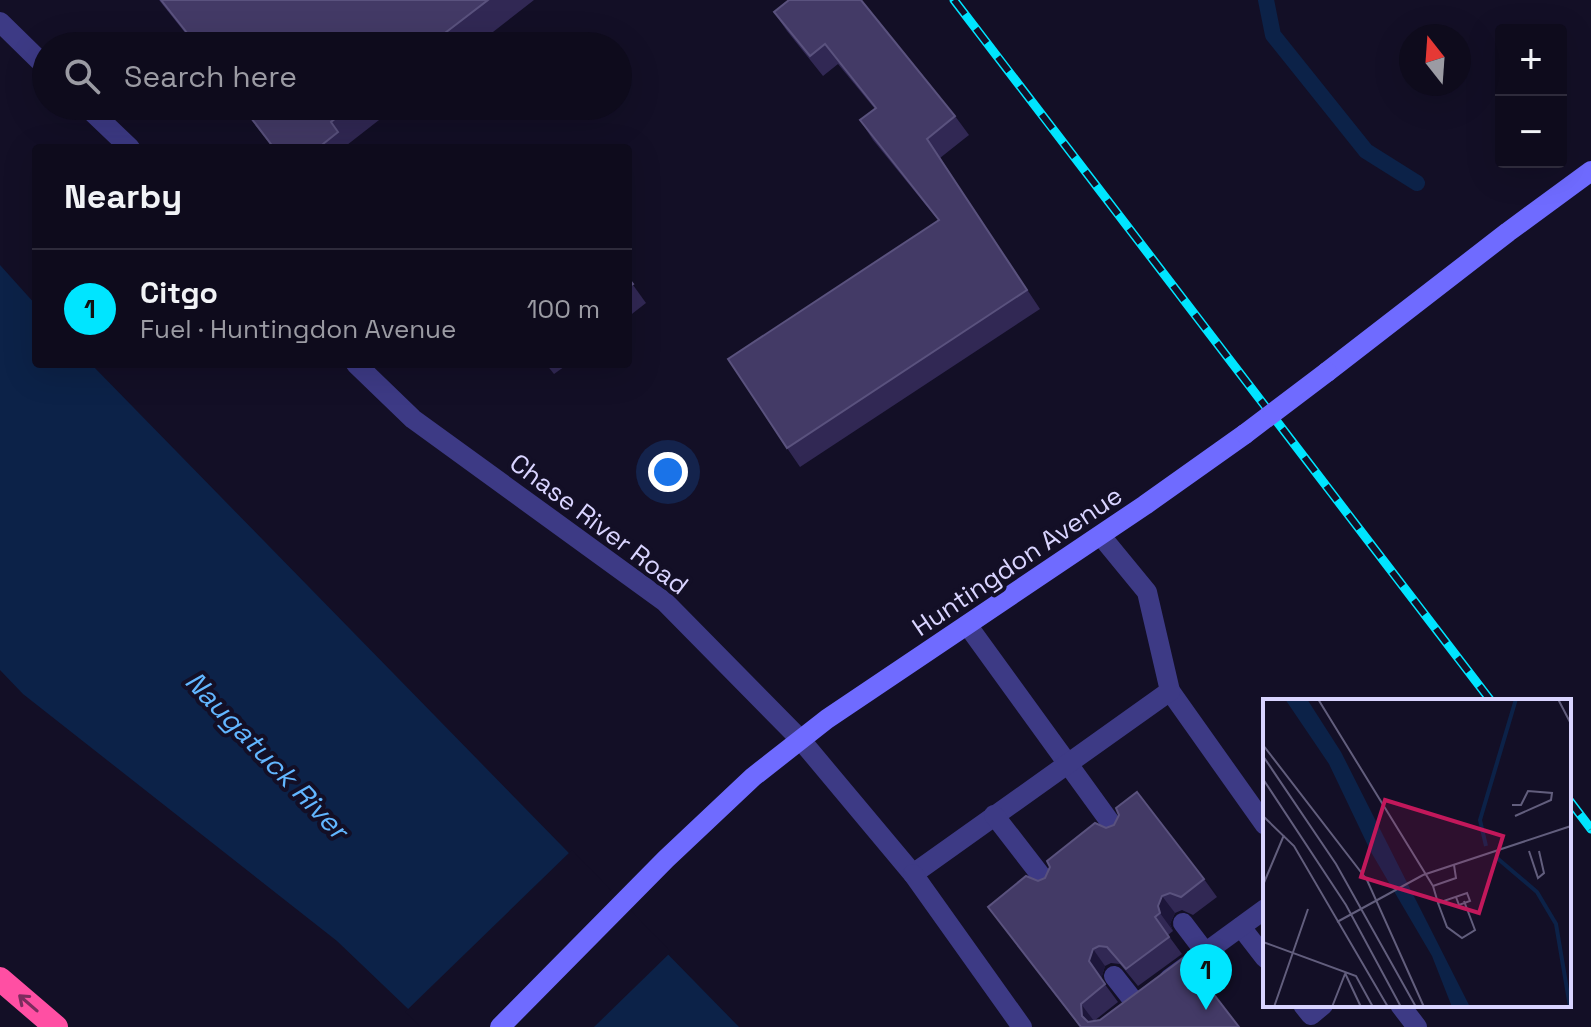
<!DOCTYPE html>
<html lang="en">
<head>
<meta charset="utf-8">
<style>
	:root { --surface:#0e0b1c; --page:#171425; --text:#f1f3f6; --muted:#9b9ba3; --line:#2e2b3b; --accent:#00e5ff }
	body { margin:0; font-family:"Space Grotesk",sans-serif; background:var(--page); color:var(--text) }
	.controls { position:absolute; right:24px; top:24px; display:grid; overflow:hidden; border-radius:8px; box-shadow:0 8px 32px #0002 }
	.controls button { width:72px; height:72px; display:grid; place-items:center; padding:0; border:0; border-bottom:2px solid var(--line); background:var(--surface); color:var(--text); font:40px sans-serif }
	.compass { position:absolute; left:1399px; top:24px; width:72px; height:72px; border-radius:50%; background:var(--surface); box-shadow:0 8px 32px #0002; rotate:343deg }
	.you { position:absolute; left:668px; top:472px; width:28px; height:28px; margin:-20px; border:6px solid #fff; border-radius:50%; background:#1a73e8; box-shadow:0 0 0 12px #1a73e833 }
	.badge { display:grid; place-items:center; width:52px; height:52px; border-radius:50%; background:var(--accent); color:#111; font-size:26px; font-weight:700 }
	.pin { position:absolute; translate:-50% -66px; filter:drop-shadow(0 2px 4px #0008) }
	.pin::after { content:''; position:absolute; top:42px; width:28px; height:24px; background:inherit; clip-path:polygon(0 0,100% 0,50% 100%) }
	.list { margin:0; padding:0; list-style:none }
	h2 { display:flex; justify-content:space-between; align-items:center; height:104px; margin:0; padding:0 32px; font-size:34px }
	h2 small { font-size:26px; font-weight:400; color:var(--muted) }
	.list li { display:grid; grid-template-columns:52px 1fr auto; gap:24px; align-items:center; box-sizing:border-box; height:120px; padding:0 32px; border-top:2px solid var(--line) }
	.list b { display:block; font-size:30px; white-space:nowrap }
	.list p { margin:0; font-size:26px; white-space:nowrap; color:var(--muted) }
	.list em { font-size:26px; font-style:normal; color:var(--muted) }
	.icon { flex:none; width:44px; height:44px; fill:none; stroke:currentColor; stroke-width:2; stroke-linecap:round; stroke-linejoin:round }
	.map { position:relative; flex:none; width:1591px; height:1027px; overflow:hidden }
	.search { position:absolute; background:var(--surface); box-shadow:0 8px 32px #0002; left:32px; top:32px; width:600px; height:88px; display:flex; align-items:center; gap:20px; box-sizing:border-box; padding:0 28px; border-radius:44px; color:var(--muted); font-size:30px }
	.panel { position:absolute; background:var(--surface); box-shadow:0 8px 32px #0002; left:32px; top:144px; width:600px; height:224px; border-radius:8px }
	.map>svg:first-child { display:block }
	.water { fill:#0c2248 }
	.pier { fill:#130f26 }
	.lines { fill:none; stroke-linecap:round; stroke-linejoin:round }
	.stream { stroke:#0c2248; stroke-width:16 }
	.service { stroke:#3d3a85; stroke-width:20 }
	.minor { stroke:#3d3a85; stroke-width:20 }
	.secondary { stroke:#6f6bff; stroke-width:20 }
	.motorway { stroke:#ff4fa3; stroke-width:24 }
	.rail-casing { stroke:#00e5ff; stroke-width:9 }
	.rail { stroke:#130f26; stroke-width:6; stroke-dasharray:18; stroke-linecap:butt }
	.secondary-bridge { stroke:#6f6bff; stroke-width:20 }
	.wall { fill:#312854 }
	.shaded-wall { fill:#1d163a }
	.building { fill:#433a66; stroke:#5a527e; stroke-width:2 }
	.oneway { stroke:#7d2c5e }
	.labels { text-anchor:middle; dominant-baseline:central; stroke-width:8; stroke-linejoin:round; paint-order:stroke }
	.street-label { font-size:26px; fill:#d9d4ff; stroke:#130f26 }
	.water-label { font-size:28px; font-style:italic; fill:#62b6ff; stroke:#130f26 }
	.inset-river { fill:none; stroke:#0c2248; stroke-width:4 }
	.inset-road { fill:none; stroke:#625e7d; stroke-width:2 }
	.view { fill:#c2185b; fill-opacity:0.15; stroke:#c2185b; stroke-width:4 }
	.inset-edge { fill:none; stroke:#d9d4ff; stroke-width:4 }
</style>
</head>
<body>
<div class="map">
<svg width="1591" height="1027" viewBox="0 0 1591 1027">
	<rect width="100%" height="100%" fill="#130f26"/>
	<polygon class="water" points="0,265 36,305 36,364 91,364 739,1027 427,1027 337,941 23,694 0,670"/>
	<polygon class="pier" points="572,850 671,952 594,1027 421,1027 405,1012"/>
	<g class="lines">
		<polyline class="stream" points="1266,0 1273,35 1366,151 1417,183"/>
		<g class="service">
			<polyline points="968,626 1118,833"/>
			<polyline points="1170,691 1265,825"/>
			<polyline points="800,739 913,874 1170,691 1147,592 1101,536"/>
			<polyline points="994,815 1049,886"/>
			<polyline points="913,874 1022,1027"/>
			<polyline points="1183,923 1205,952"/>
			<polyline points="1241,927 1265,958"/>
			<polyline points="1114,976 1136,1004"/>
			<polyline points="1169,979 1265,909"/>
			<polyline points="1303,1005 1311,1015 1323,1005"/>
			<polyline points="1400,1005 1417,1027"/>
		</g>
		<g class="minor">
			<polyline points="0,22 46,67"/>
			<polyline points="86,106 130,148"/>
			<polyline points="356,364 413,419 665,602 800,739"/>
		</g>
		<g class="secondary">
			<polyline points="1327,372 1508,232 1591,171"/>
			<polyline points="500,1027 666,859 753,777 827,719 1145,505 1245,434"/>
		</g>
		<polyline class="motorway" points="0,979 56,1027"/>
		<defs>
			<g id="rail">
				<polyline points="954,0 1491,701"/>
				<polyline points="1569,800 1591,829"/>
			</g>
		</defs>
		<use href="#rail" class="rail-casing"/>
		<use href="#rail" class="rail"/>
		<polyline class="secondary-bridge" points="1245,434 1327,372"/>
	</g>
	<g class="wall">
		<polygon points="159,0 534,0 475,46 191,46 194,44"/>
		<polygon points="774,12 955,116 969,135 940,158 1040,309 800,467 787,448 938,220 873,140 860,120 875,109 838,64 823,76 787,31"/>
		<polygon points="225,106 397,106 347,145 349,148 273,148 242,108 232,115"/>
		<polygon points="628,278 646,303 628,317"/>
		<polygon points="546,364 568,364 554,374"/>
		<polygon points="1204,879 1217,897 1193,915 1182,910 1175,913 1170,924 1173,931 1168,935 1182,954 1138,986 1120,964 1111,963 1105,966 1101,979 1118,1002 1094,1021 1239,1027 1080,1027 988,907 1038,881"/>
	</g>
	<g class="shaded-wall">
		<polygon points="1162,896 1175,913 1170,924 1173,931 1160,913 1158,906"/>
		<polygon points="1093,949 1105,966 1101,979 1089,961"/>
		<polygon points="1081,1004 1094,1021 1094,1027 1082,1016"/>
	</g>
	<g class="building">
		<polygon points="161,0 488,0 428,46 191,46 195,43"/>
		<polygon points="789,0 861,0 955,116 927,139 1027,290 787,448 728,359 939,220 860,120 876,108 825,44 810,56 774,12"/>
		<polygon points="242,106 351,106 331,122 338,132 318,148 274,148"/>
		<polygon points="628,278 633,284 628,287"/>
		<polygon points="1137,792 1204,879 1181,897 1170,893 1162,896 1158,906 1160,913 1155,917 1169,937 1126,969 1107,947 1099,946 1093,949 1089,961 1105,984 1081,1004 1082,1016 1088,1022 1100,1020 1185,957 1239,1027 1081,1027 988,907 1026,876 1038,881 1045,878 1050,867 1047,861 1095,823 1106,828 1114,825 1119,815 1116,808"/>
	</g>
	<defs><path id="oneway-shaft" d="M-6 0H5M1.5-3L5.5 0L1.5 3" fill="none" stroke-width="1.6" stroke-linecap="round" stroke-linejoin="round" transform="scale(2)"/></defs>
	<use class="oneway" href="#oneway-shaft" transform="translate(28 1003) rotate(-139)"/>
	<g class="labels">
		<g class="street-label">
			<text transform="translate(599 524) rotate(37)">Chase River Road</text>
			<text transform="translate(1017 561) rotate(-34)">Huntingdon Avenue</text>
		</g>
		<g class="water-label">
			<text transform="translate(267 755) rotate(46)">Naugatuck River</text>
		</g>
	</g>
	<g transform="translate(1263 699)">
		<rect width="308" height="308" fill="#130f26"/>
		<path d="M22,0H44L78,53L207,308H189L169,257L108,153L66,65Z" fill="#0c2248"/>
		<path class="inset-river" d="M223,147L217,121L253,0M234,159L274,193L293,225L307,308"/>
		<path class="inset-road" d="M55,0L170,187L193,179L191,166M295,0L308,25M0,46L104,181L161,308M0,57L73,165L153,308M0,80L83,206L138,308M249,106H258L265,92L289,94L288,101L252,117M0,117L31,147L125,308M266,152L275,179L281,174L276,152M0,186L21,136M170,187L175,204L204,194L207,202L196,206L193,198M175,204L184,228L199,239L212,231L201,202M74,223L160,176L308,127M0,243L93,277L110,308M82,274L98,308M11,308L45,210M69,308L82,275"/>
		<path class="view" d="M122,101L240,137L216,214L98,178Z"/>
		<rect width="308" height="308" class="inset-edge"/>
	</g>
</svg>
<div class="controls">
<button>+</button>
<button>−</button>
</div>
<svg class="compass" viewBox="-18 -18 36 36"><path d="M0-13l5 13h-10z" fill="#e53935"/><path d="M0 13l5-13h-10z" fill="#9b9ba3"/></svg>
<div class="you"></div>
<div class="pin badge" style="left:1206px;top:1010px">1</div>
<div class="search"><svg class="icon" aria-label="search" viewBox="0 0 24 24"><circle cx="10" cy="10" r="6"/><path d="M15 15l6 6"/></svg>Search here</div>
<section class="panel">
<h2>Nearby<small></small></h2>
<ul class="list">
<li><span class="badge">1</span><div><b>Citgo</b><p>Fuel · Huntingdon Avenue</p></div><em>100 m</em></li>
</ul>
</section>
</div>
</body>
</html>
